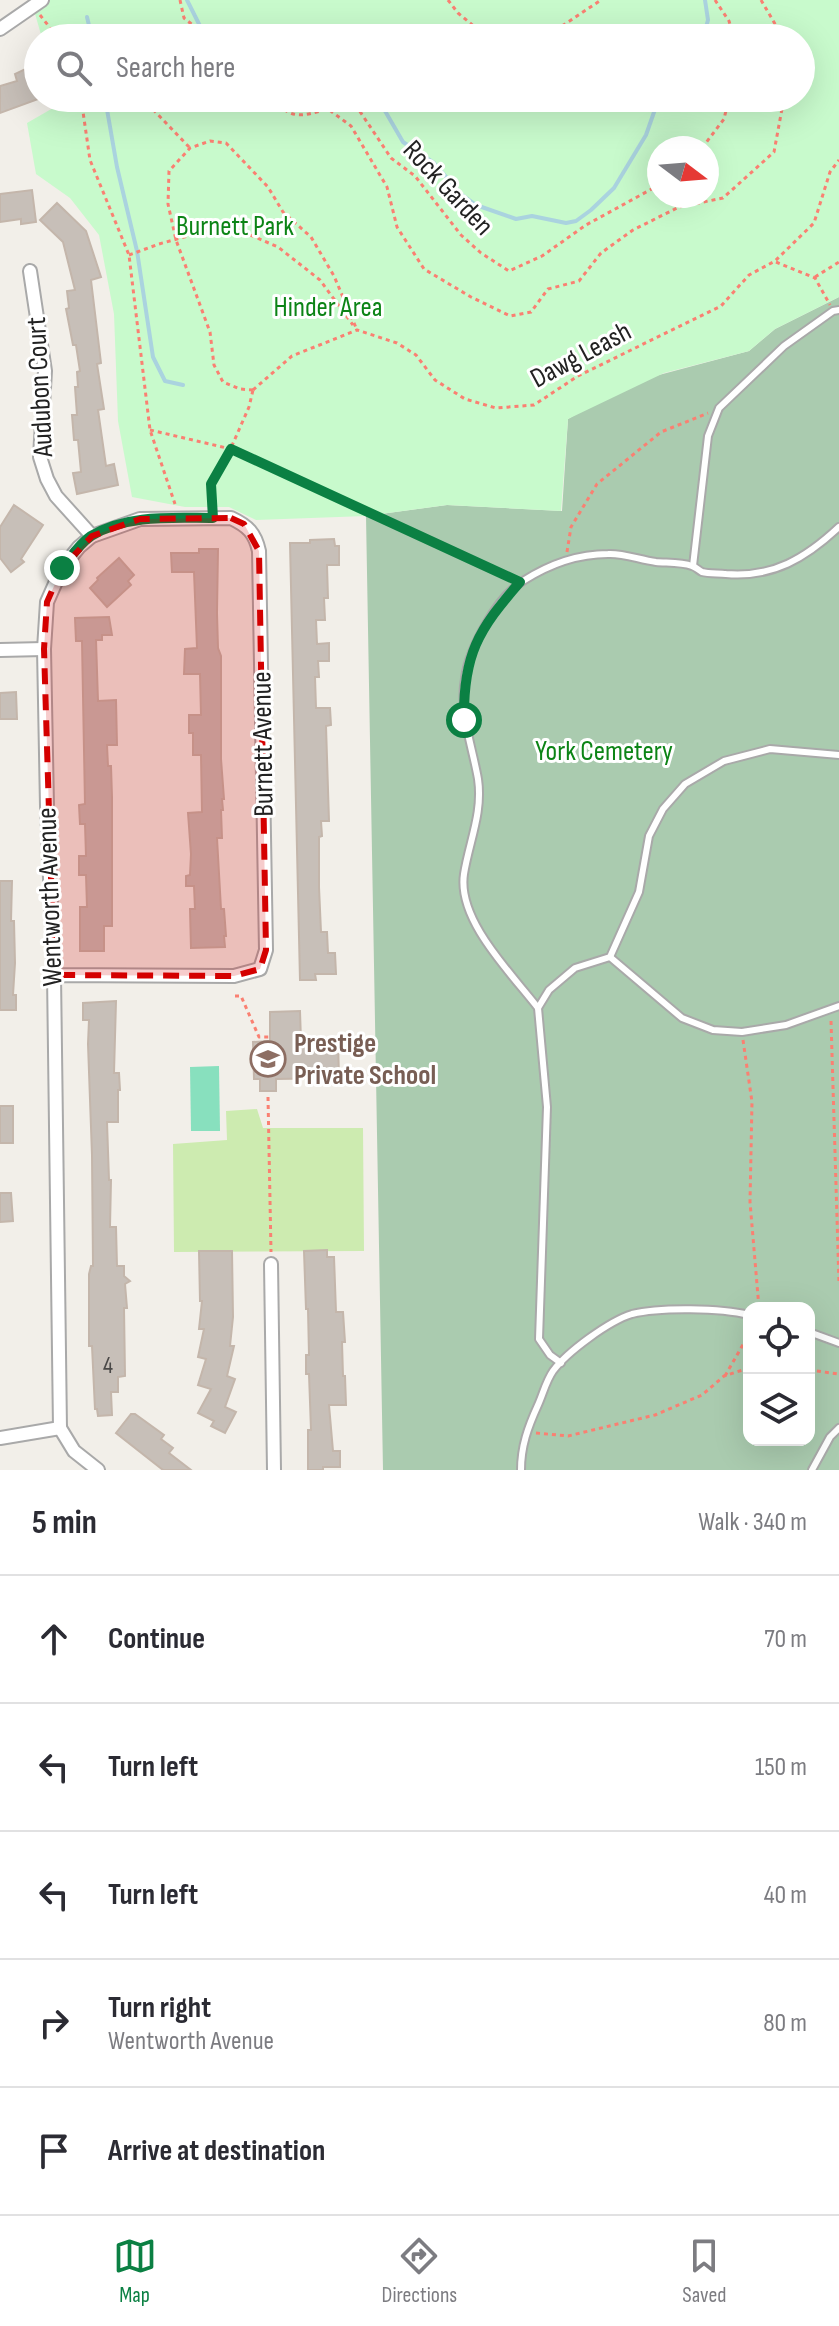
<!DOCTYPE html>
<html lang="en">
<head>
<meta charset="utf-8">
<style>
	:root { --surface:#fff; --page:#f2f2f3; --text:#2b2b33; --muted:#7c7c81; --line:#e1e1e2; --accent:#0b8043 }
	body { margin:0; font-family:"Sofia Sans Condensed",sans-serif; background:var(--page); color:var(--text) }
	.controls { position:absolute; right:24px; bottom:24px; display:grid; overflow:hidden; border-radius:16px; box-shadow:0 8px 32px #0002 }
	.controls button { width:72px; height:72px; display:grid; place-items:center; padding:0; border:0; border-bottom:2px solid var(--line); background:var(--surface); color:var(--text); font:40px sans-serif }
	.compass { position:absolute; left:647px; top:136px; width:72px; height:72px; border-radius:50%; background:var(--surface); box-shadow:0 8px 32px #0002; rotate:106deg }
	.stop { position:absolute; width:24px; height:24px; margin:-18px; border:6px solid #0b8043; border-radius:50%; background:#fff }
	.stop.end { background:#0b8043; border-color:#fff; box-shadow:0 2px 8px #0008 }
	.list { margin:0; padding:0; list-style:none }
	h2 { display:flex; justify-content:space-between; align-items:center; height:104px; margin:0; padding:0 32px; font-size:34px }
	h2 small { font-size:26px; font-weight:400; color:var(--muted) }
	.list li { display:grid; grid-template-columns:52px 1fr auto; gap:24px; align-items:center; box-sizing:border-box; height:128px; padding:0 32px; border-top:2px solid var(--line) }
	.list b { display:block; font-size:30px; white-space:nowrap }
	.list p { margin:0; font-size:26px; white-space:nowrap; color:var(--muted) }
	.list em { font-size:26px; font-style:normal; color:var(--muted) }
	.icon { flex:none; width:44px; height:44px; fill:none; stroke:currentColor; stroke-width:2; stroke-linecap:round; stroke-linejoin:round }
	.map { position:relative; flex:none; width:839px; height:1470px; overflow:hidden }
	.search { position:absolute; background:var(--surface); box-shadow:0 8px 32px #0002; left:24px; right:24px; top:24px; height:88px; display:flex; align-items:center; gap:20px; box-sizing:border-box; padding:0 28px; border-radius:44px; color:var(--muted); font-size:30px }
	.sheet { height:744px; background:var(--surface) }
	nav { display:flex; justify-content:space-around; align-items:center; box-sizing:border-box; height:112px; border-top:2px solid var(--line); background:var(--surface); font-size:22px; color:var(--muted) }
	nav a { display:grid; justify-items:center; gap:4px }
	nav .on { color:var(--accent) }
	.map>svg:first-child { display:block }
	.grass { fill:#cdebb0 }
	.cemetery { fill:#aacbaf; fill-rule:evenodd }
	.park { fill:#c8facc; fill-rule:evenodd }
	.pitch { fill:#88e0be }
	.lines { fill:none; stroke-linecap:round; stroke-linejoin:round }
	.stream { stroke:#aad3df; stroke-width:4 }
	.building { fill:#c7bfb8; stroke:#c4b6ab; stroke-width:2 }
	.service-casing { stroke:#a9a9a9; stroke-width:10 }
	.minor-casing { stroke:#a9a9a9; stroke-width:16 }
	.path { stroke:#fa8072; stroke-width:3; stroke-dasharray:4 4; stroke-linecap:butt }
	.service { stroke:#fff; stroke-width:6 }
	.minor { stroke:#fff; stroke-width:12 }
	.route { stroke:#0b8043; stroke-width:10 }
	.marked { fill:#d40000; fill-opacity:0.2; stroke:#d40000; stroke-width:6; stroke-dasharray:16 10; stroke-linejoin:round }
	.labels { text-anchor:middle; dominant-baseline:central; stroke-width:6; stroke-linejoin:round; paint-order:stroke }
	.number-label { font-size:24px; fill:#4b4948 }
	.street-label { font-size:28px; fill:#222; stroke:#fff }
	.park-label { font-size:28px; fill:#0c8416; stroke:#fff }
	.education-label { font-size:28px; font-weight:bold; fill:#785e54; stroke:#fff; text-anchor:start }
</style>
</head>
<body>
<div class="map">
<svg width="839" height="1470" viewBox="0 0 839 1470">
	<rect width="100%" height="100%" fill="#f2efe9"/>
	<polygon class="grass" points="257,1109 263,1128 363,1128 364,1251 174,1252 173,1144 227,1140 226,1111"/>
	<path class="cemetery" d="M839,297V1470H383L366,516L447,505L562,511L568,419L629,383L749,351L775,329ZM749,1308H809V1440H749Z"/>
	<path class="park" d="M31,0H839V297L775,329L749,351L664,373L568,419L561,511L447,505L366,516L256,520L229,507H185L132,497L118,421L114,314L99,235L70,198L36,174L27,123L60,104L59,98H801V38H42ZM659,148H707V196H659Z"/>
	<polygon class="pitch" points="219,1066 220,1131 191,1131 190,1067"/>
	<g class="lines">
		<g class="stream">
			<polyline points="187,0 206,38"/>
			<polyline points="87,17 92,38"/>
			<polyline points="703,38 708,20 705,0"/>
			<polyline points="105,98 117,167 137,251 153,357 165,381 183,385"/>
			<polyline points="358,98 381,104 403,142 434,163 461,194 476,205 516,219 532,216 566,223 576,221 591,210 614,188 646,135 659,98"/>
		</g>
	</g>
	<g class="building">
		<polygon points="38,63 38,99 0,113 0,86 17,81 15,74"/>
		<polygon points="32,190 36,222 21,224 21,219 0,222 0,194"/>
		<polygon points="57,203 86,231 101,277 91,280 101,363 97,364 104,409 98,410 106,466 114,464 118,485 77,494 73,473 81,472 78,440 74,440 72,415 77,415 75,387 78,387 77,372 80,371 76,345 73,345 66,309 69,308 67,291 75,290 63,242 40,220"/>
		<polygon points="14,505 43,525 21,559 24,562 11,572 0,558 0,527"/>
		<polygon points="334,539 335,546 339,546 339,565 327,565 328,598 324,598 325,620 316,620 317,644 329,643 329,661 318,661 319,677 315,677 316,708 330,708 331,725 326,726 329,821 321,821 322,836 319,837 319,887 321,932 327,932 328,953 335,953 336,974 315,974 316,980 300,980 290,543 310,543 310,540"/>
		<polygon points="199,549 218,549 217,613 218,648 221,656 221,759 224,799 222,799 223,810 221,810 222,838 217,838 221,909 224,909 226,936 224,936 225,947 191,948 190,909 195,909 194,886 186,886 186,876 190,875 191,854 188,813 202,812 201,755 193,755 193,733 189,733 189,715 201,715 200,674 184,674 185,649 197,648 194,572 172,572 171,553 199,553"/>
		<polygon points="119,558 134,575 128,581 131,585 107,607 90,588 98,580 97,578"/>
		<polygon points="109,617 112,635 102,635 102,640 96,640 98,701 116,700 117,745 107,745 108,766 111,766 112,797 112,926 104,926 104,951 80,951 80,907 87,907 86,875 79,875 79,856 86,856 85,824 80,824 79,805 85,804 82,641 76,641 75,618"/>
		<polygon points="16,692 17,719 0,719 0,693"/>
		<polygon points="0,881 12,881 11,921 14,921 15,963 13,995 16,995 16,1010 0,1010"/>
		<polygon points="116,1001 114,1073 119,1073 120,1090 118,1090 118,1122 107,1122 109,1180 111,1180 110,1227 116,1227 117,1266 124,1266 124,1276 130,1281 125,1284 127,1308 124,1308 125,1376 118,1377 118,1392 111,1392 112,1415 98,1416 97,1409 95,1409 92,1346 89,1346 89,1274 91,1266 93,1266 92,1155 88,1044 89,1020 83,1020 83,1003"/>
		<polygon points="300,1011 301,1041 338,1040 339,1078 276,1079 276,1091 260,1091 260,1079 254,1079 253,1042 270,1041 270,1012"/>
		<rect x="0" y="1106" width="13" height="37"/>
		<polygon points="0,1193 11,1193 13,1221 0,1222"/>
		<polygon points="327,1250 327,1257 334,1257 336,1312 343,1312 345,1342 342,1342 343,1376 345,1376 346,1405 329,1405 333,1451 340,1451 340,1467 323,1467 323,1470 308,1470 308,1430 311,1430 309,1374 306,1374 306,1355 309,1355 308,1309 306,1309 304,1251"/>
		<polygon points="199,1251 232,1251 233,1317 230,1346 234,1346 227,1376 235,1379 225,1407 236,1412 225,1433 211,1426 214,1421 198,1413 211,1389 198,1385 206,1359 198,1357 204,1329 199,1329 202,1301 200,1301"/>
		<polygon points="131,1414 135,1414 164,1435 161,1439 173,1448 169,1453 191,1470 163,1470 116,1433"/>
	</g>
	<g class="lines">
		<defs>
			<g id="service">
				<polyline points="693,566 708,436 719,408 784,346 833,311 839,310"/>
				<polyline points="610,957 682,1018 713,1030 742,1032 786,1025 839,1006"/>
				<path d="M538,1008C511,973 457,920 464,874C469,842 483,813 478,779C472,745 459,713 465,678C469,648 497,597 523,581C548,565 578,554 608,554C623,553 640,560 656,562C667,563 681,562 692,566C696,567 698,570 702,572C709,574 719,573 726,574C773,578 806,558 839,527"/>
				<polyline points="809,1332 839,1343"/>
				<polyline points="561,1363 550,1355 539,1339 547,1107 538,1008 549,990 575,968 610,957 639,892 649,836 663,809 685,784 724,761 770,749 839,755"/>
				<path d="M521,1470C521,1446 528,1427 538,1405C543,1394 546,1381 553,1371C567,1352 609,1321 632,1314C660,1307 721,1308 749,1315"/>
				<polyline points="812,1470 830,1437 839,1428"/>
			</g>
			<g id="minor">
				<polyline points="0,29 42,0"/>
				<polyline points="30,271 45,371 40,457 47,479 56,496 92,536"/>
				<polyline points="0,650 44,649"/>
				<path d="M54,975L234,976L260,969L266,950L259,551C255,533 248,526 231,518L140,519L92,536L79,547L62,568L47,602L44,649L47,806L54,975L60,1428"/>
				<polyline points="271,1264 274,1470"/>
				<polyline points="60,1428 74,1451 98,1470"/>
				<polyline points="0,1438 60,1428"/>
			</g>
		</defs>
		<use href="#service" class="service-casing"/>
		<use href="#minor" class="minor-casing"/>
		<g class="path">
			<polyline points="180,0 184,18 209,38"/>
			<polyline points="448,0 458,13 488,38"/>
			<polyline points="715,0 729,21 734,38"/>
			<polyline points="761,0 778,29 779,38"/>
			<polyline points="40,15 58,38"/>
			<polyline points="553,38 556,30 601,0"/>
			<polyline points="81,98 90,160 129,255 150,430 175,504"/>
			<polyline points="142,98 190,148"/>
			<path d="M273,98C291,121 302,116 328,109L351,126L387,187L397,227L424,269L471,297L510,316L531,312L548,289L579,281L601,253L633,230L679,207L723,198L774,152L784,98"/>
			<polyline points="351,98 391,158 415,176 461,235 481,253 509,271 542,256 586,225 659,185"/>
			<polyline points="702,148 724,119 729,98"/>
			<polyline points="129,255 159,244 227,225 278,247 320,280 353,325"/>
			<polyline points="776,262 815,278 830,305"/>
			<polyline points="815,277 839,262"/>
			<polyline points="253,390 292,356 357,330 397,343 416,355 435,380 465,399 496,408 534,405 578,376 721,306 749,275 775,261 814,223 830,172 839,160"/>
			<polyline points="253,390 240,389 223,382 214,365 210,332 176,240 168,204 169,171 190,148 210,141 226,143 268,187 283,212 311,237 334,276 357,330"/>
			<polyline points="150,430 231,449 512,578"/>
			<polyline points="212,505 211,484 227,457 249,407 253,390"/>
			<polyline points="567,552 571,527 597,484 661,432 708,413"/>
			<polyline points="235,996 241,996 259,1037 272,1037"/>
			<polyline points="831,1021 839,1283"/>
			<polyline points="743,1040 752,1102 750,1202 759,1308"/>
			<polyline points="268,1097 271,1252"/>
			<polyline points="809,1370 839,1374"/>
			<polyline points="725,1376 749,1334"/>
			<polyline points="536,1433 568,1436 655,1415 702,1395 724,1376 749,1368"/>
		</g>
		<use href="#service" class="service"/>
		<use href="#minor" class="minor"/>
	</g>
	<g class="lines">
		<path class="route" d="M62,568C71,557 79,544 91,536C127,514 173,518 213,518L211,484L231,449L520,582C478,630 463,655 464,720"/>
	</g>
	<path class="marked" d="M231,518L244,524L259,551L266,950L260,969L234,976L54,975L44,649L47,602L62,568L92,536L140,519Z"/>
	<defs>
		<symbol id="school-ring" viewBox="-11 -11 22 22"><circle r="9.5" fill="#fff" stroke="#8d6e63" stroke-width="1.5"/><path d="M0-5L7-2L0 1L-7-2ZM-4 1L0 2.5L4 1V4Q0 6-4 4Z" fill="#8d6e63"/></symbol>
	</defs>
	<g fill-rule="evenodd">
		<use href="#school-ring" x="248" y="1039" width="40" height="40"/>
	</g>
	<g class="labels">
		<g class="number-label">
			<text x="108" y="1365">4</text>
		</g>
		<g class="street-label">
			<text transform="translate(448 188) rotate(47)">Rock Garden</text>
			<text transform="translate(581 355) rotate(-28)">Dawg Leash</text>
			<text transform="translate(40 387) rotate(-93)">Audubon Court</text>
			<text transform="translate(263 744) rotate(-91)">Burnett Avenue</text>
			<text transform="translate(50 897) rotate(-92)">Wentworth Avenue</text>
		</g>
		<g class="park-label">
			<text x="235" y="226">Burnett Park</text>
			<text x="328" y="307">Hinder Area</text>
			<text x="604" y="751">York Cemetery</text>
		</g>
		<g class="education-label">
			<text x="294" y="1043">Prestige<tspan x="294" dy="32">Private School</tspan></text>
		</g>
	</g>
</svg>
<div class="controls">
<button><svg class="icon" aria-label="locate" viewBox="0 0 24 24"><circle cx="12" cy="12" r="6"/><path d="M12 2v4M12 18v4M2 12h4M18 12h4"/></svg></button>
<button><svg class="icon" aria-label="layers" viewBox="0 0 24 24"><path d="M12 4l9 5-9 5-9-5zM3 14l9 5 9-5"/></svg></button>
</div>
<svg class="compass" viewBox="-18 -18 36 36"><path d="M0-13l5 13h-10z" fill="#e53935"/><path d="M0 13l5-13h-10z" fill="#7c7c81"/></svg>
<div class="stop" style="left:464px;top:720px"></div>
<div class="stop end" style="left:62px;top:568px"></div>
<div class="search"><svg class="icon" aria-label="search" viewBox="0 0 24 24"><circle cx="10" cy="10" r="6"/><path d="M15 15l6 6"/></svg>Search here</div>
</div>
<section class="sheet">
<h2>5 min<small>Walk · 340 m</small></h2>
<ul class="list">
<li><svg class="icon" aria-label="ahead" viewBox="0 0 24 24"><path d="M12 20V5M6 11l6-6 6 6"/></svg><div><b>Continue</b></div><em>70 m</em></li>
<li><svg class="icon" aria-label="left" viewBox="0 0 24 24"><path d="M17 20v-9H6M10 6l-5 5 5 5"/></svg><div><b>Turn left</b></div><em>150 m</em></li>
<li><svg class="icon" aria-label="left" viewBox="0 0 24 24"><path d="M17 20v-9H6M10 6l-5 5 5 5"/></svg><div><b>Turn left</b></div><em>40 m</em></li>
<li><svg class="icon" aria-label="right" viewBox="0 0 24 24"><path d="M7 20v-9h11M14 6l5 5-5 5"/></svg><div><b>Turn right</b><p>Wentworth Avenue</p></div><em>80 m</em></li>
<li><svg class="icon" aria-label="arrive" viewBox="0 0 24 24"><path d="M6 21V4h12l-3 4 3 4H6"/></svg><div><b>Arrive at destination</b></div></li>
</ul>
</section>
<nav>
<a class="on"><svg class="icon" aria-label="map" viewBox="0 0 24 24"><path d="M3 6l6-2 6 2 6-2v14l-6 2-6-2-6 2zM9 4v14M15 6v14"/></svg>Map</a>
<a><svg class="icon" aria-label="directions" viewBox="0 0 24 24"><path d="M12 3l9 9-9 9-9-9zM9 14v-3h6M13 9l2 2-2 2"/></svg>Directions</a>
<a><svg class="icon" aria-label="saved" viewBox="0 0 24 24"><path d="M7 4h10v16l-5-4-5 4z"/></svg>Saved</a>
</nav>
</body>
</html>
